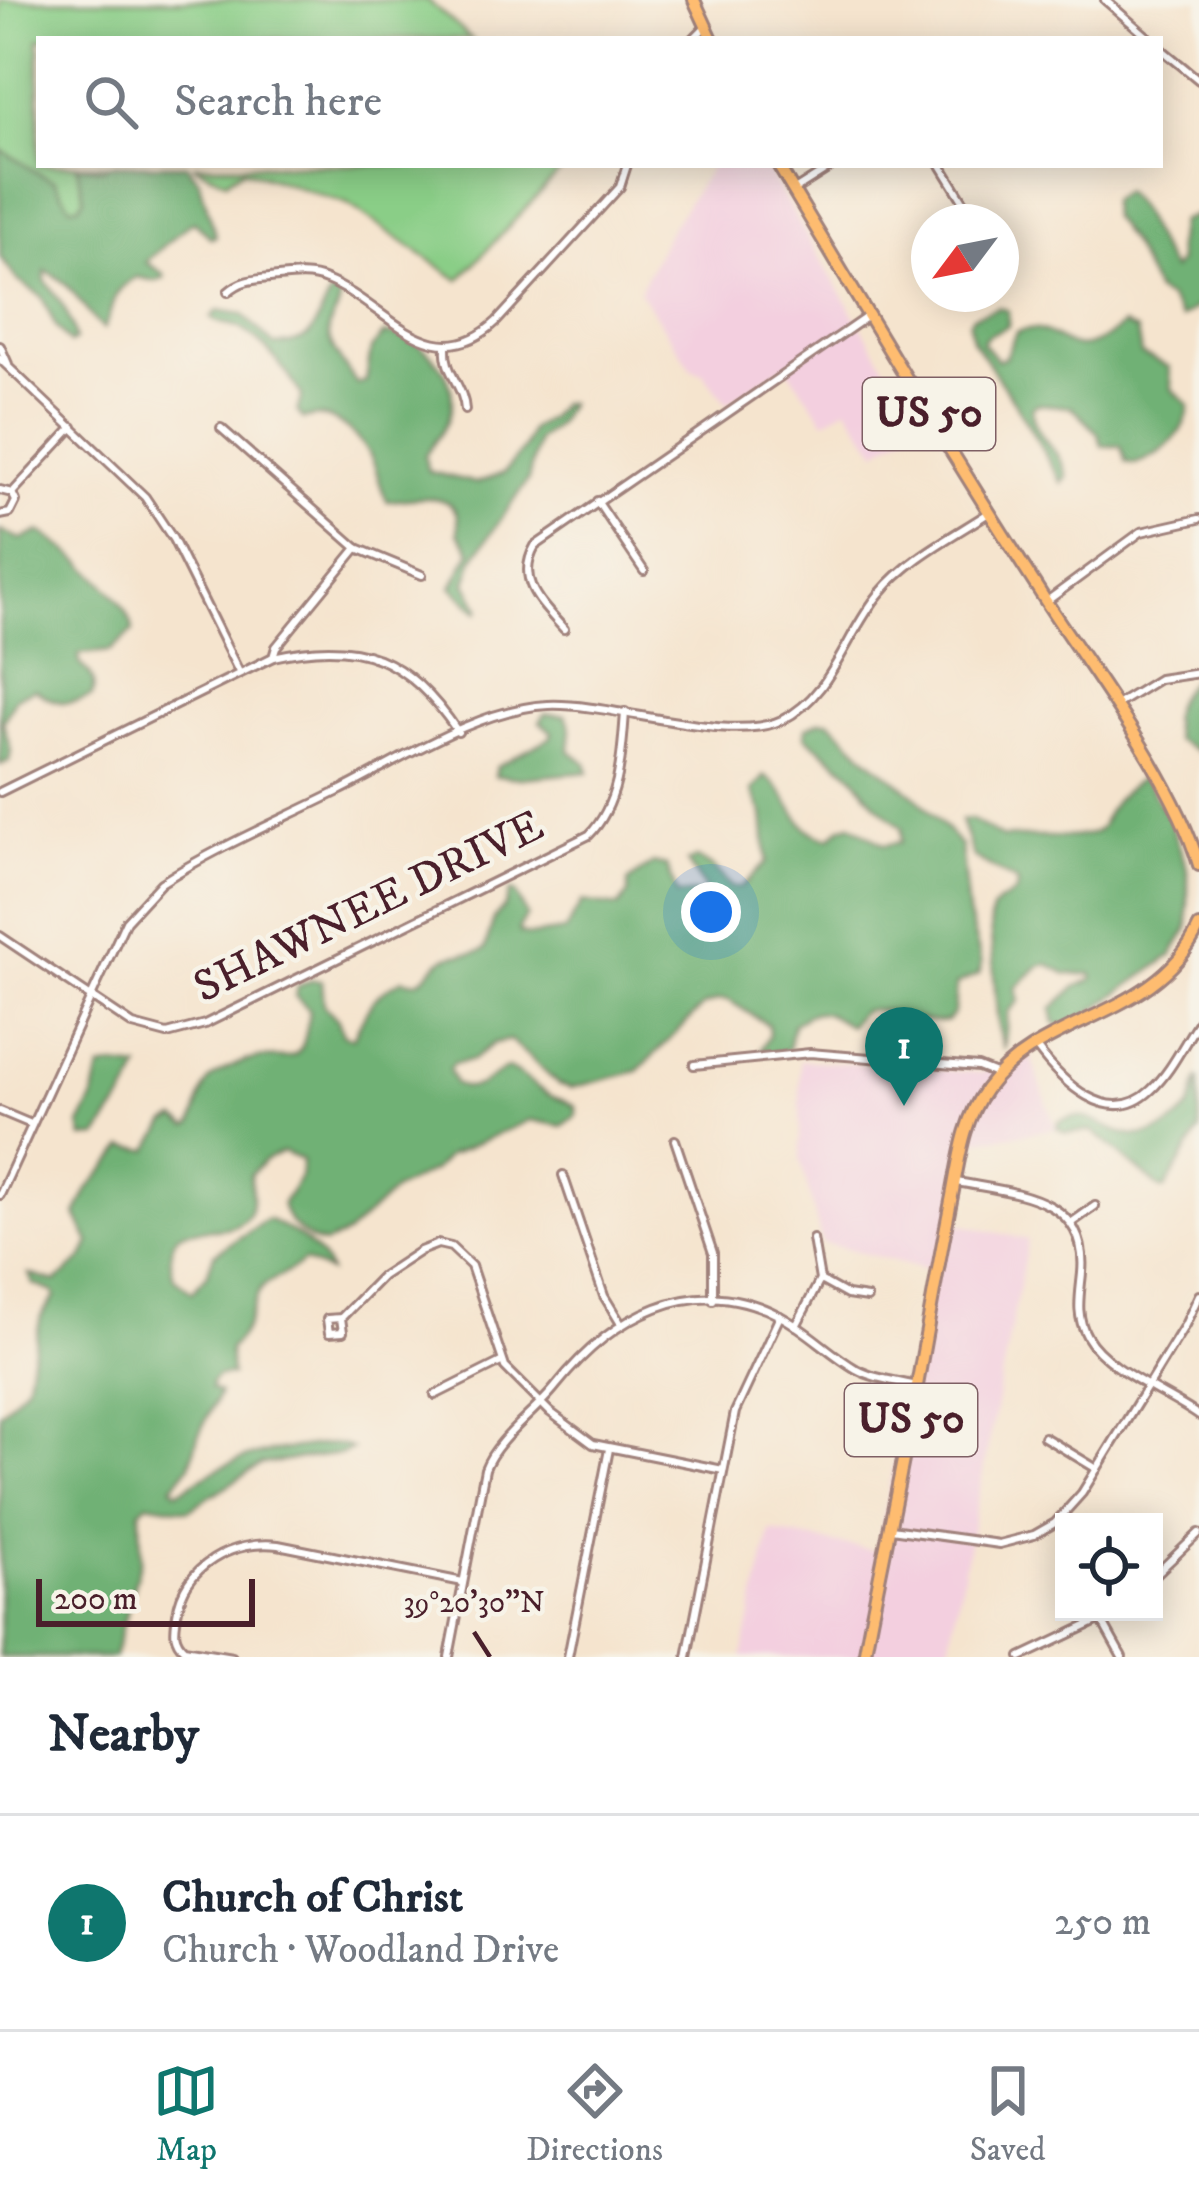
<!DOCTYPE html>
<html lang="en">
<head>
<meta charset="utf-8">
<style>
	:root { --surface:#fff; --page:#f6f6f7; --text:#1f2937; --muted:#747a83; --line:#e0e1e3; --accent:#0f766e }
	body { margin:0; font-family:"IM FELL DW Pica",serif; background:var(--page); color:var(--text) }
	.controls { position:absolute; right:36px; bottom:36px; display:grid; overflow:hidden; border-radius:0px; box-shadow:0 6px 30px #0003 }
	.controls button { width:108px; height:108px; display:grid; place-items:center; padding:0; border:0; border-bottom:3px solid var(--line); background:var(--surface); color:var(--text); font:60px sans-serif }
	.compass { position:absolute; left:911px; top:204px; width:108px; height:108px; border-radius:50%; background:var(--surface); box-shadow:0 6px 30px #0003; rotate:238deg }
	.scale { position:absolute; left:36px; bottom:30px; width:219px; box-sizing:border-box; padding-left:12px; border:6px solid #4a1f2b; border-top:0; font-size:33px; line-height:42px; white-space:nowrap; color:#4a1f2b; -webkit-text-stroke:9px #f7f3e8; paint-order:stroke }
	.you { position:absolute; left:711px; top:912px; width:42px; height:42px; margin:-30px; border:9px solid #fff; border-radius:50%; background:#1a73e8; box-shadow:0 0 0 18px #1a73e833 }
	.badge { display:grid; place-items:center; width:78px; height:78px; border-radius:50%; background:var(--accent); color:#fff; font-size:39px; font-weight:700 }
	.pin { position:absolute; translate:-50% -99px; filter:drop-shadow(0 3px 6px #0008) }
	.pin::after { content:''; position:absolute; top:63px; width:42px; height:36px; background:inherit; clip-path:polygon(0 0,100% 0,50% 100%) }
	.list { margin:0; padding:0; list-style:none }
	h2 { display:flex; justify-content:space-between; align-items:center; height:156px; margin:0; padding:0 48px; font-size:51px }
	h2 small { font-size:39px; font-weight:400; color:var(--muted) }
	.list li { display:grid; grid-template-columns:78px 1fr auto; gap:36px; align-items:center; box-sizing:border-box; height:216px; padding:0 48px; border-top:3px solid var(--line) }
	.list b { display:block; font-size:45px; white-space:nowrap }
	.list p { margin:0; font-size:39px; white-space:nowrap; color:var(--muted) }
	.list em { font-size:39px; font-style:normal; color:var(--muted) }
	.icon { flex:none; width:66px; height:66px; fill:none; stroke:currentColor; stroke-width:2; stroke-linecap:round; stroke-linejoin:round }
	.map { position:relative; flex:none; width:1199px; height:1657px; overflow:hidden }
	.search { position:absolute; background:var(--surface); box-shadow:0 6px 30px #0003; left:36px; right:36px; top:36px; height:132px; display:flex; align-items:center; gap:30px; box-sizing:border-box; padding:0 42px; border-radius:0px; color:var(--muted); font-size:45px }
	.sheet { height:372px; background:var(--surface) }
	nav { display:flex; justify-content:space-around; align-items:center; box-sizing:border-box; height:168px; border-top:3px solid var(--line); background:var(--surface); font-size:33px; color:var(--muted) }
	nav a { display:grid; justify-items:center; gap:6px }
	nav .on { color:var(--accent) }
	.map>svg:first-child { display:block }
	.built { fill:#f3cfdf }
	.green { fill:#8ace87; stroke:#6a7659; stroke-width:3 }
	.forest { fill:#6fb174; stroke:#5c6850; stroke-width:3 }
	.lines { fill:none; stroke-linecap:round; stroke-linejoin:round }
	.street-casing { stroke:#a0827c; stroke-width:12 }
	.primary-casing { stroke:#a0827c; stroke-width:16 }
	.street { stroke:#fff; stroke-width:6 }
	.primary { stroke:#febc70; stroke-width:10 }
	.ticks { fill:none; stroke:#4a1f2b; stroke-width:4.5 }
	.labels { text-anchor:middle; dominant-baseline:central; stroke-width:9; stroke-linejoin:round; paint-order:stroke }
	.shield { fill:#f7f3e8; stroke:#7e5f64; stroke-width:3 }
	.shield-label { font-size:42px; font-weight:bold; fill:#4a1f2b }
	.street-label { font-size:45px; fill:#4a1f2b; stroke:#f7f3e8 }
	.ticks-label { font-size:30px; text-anchor:middle; fill:#4a1f2b; stroke:#f7f3e8; stroke-width:9; stroke-linejoin:round; paint-order:stroke }
</style>
</head>
<body>
<div class="map">
<svg width="1199" height="1657" viewBox="0 0 1199 1657">
	<rect width="100%" height="100%" fill="#f7f3e8"/>
	<filter id="ink" filterUnits="userSpaceOnUse"><feTurbulence type="fractalNoise" baseFrequency=".00833" numOctaves="2"/><feDisplacementMap in="SourceGraphic" scale="24" xChannelSelector="R" yChannelSelector="G"/><feConvolveMatrix kernelMatrix="1 2 1 2 8 2 1 2 1" color-interpolation-filters="sRGB"/></filter>
	<filter id="wash" filterUnits="userSpaceOnUse"><feTurbulence type="fractalNoise" baseFrequency=".004" numOctaves="4" result="noise"/><feDisplacementMap in="SourceGraphic" scale="48" xChannelSelector="R" yChannelSelector="G"/><feGaussianBlur stdDeviation="2.7" result="paint"/><feColorMatrix in="noise" values="0 0 0 0 0 0 0 0 0 0 0 0 0 0 0 0 0 1.4 0 .05"/><feComposite in="paint" operator="in"/></filter>
	<g filter="url(#wash)">
		<rect width="100%" height="100%" fill="#f5e4ce"/>
		<g class="built">
			<polygon points="712,165 764,165 920,424 877,451 847,407 825,421 785,365 727,404 703,373 693,370 639,291 667,234"/>
			<polygon points="1030,1054 1056,1129 972,1141 956,1223 1028,1240 947,1657 742,1657 770,1531 877,1551 930,1270 822,1243 800,1159 800,1060 982,1073"/>
		</g>
		<g class="green">
			<polygon points="0,0 427,0 472,39 39,39 39,165 141,165 70,224 0,185"/>
			<polygon points="193,165 566,165 459,280 348,204 243,169 226,181"/>
		</g>
		<g class="forest">
			<path d="M0,150C21,159 33,174 55,181L70,206L79,205L84,198L77,165L102,169L111,165H187L199,180L216,236L211,238L195,222L190,223L146,262L164,274V278L155,281L137,277C106,294 117,305 103,329C82,311 71,279 45,271V280C59,298 72,317 75,340L70,343L56,327L42,297L17,280L0,257Z"/>
			<path d="M1123,191C1142,204 1156,249 1172,270L1178,262L1176,247L1180,221L1195,215L1199,220V306L1181,318L1168,299L1156,292L1131,244L1111,217L1110,200Z"/>
			<path d="M333,291H338C343,314 331,313 329,329C326,346 349,371 357,384L366,381L371,349L384,334C419,335 453,367 452,403C451,422 435,441 425,455L427,469L431,472L476,483L504,473L524,448L531,429L549,418L562,402L568,403L557,424L538,440L528,480L474,558L466,583L480,608L478,612L452,587L471,551L458,533C464,485 414,500 387,501C379,486 376,463 369,454C354,432 330,408 303,419L297,411L302,396C287,372 269,347 245,331C234,322 221,327 211,318L218,310L242,314L274,345C324,342 311,321 333,291Z"/>
			<path d="M999,307L1008,311V326L988,335L982,342L997,360L1005,357L1016,332C1066,317 1060,377 1123,325L1137,331L1141,354L1169,367L1172,389L1189,405C1187,434 1161,456 1134,464L1126,462L1121,446H1102L1098,433L1072,407L1037,404L1032,408C1032,438 1063,450 1067,477L1062,483L1015,403L972,339L969,322L973,316Z"/>
			<path d="M0,531L21,539L40,532C67,547 131,600 133,631L110,651L79,654L80,664C91,672 96,683 92,696C68,706 55,705 35,689L16,697L3,722L11,751L9,761L0,765Z"/>
			<path d="M1192,681L1199,694V752L1175,740C1169,714 1172,698 1192,681Z"/>
			<polygon points="545,714 566,715 571,729 569,750 586,763 589,772 522,778 495,776 497,766 550,738 552,732 540,722"/>
			<path d="M820,721H830L869,759L916,796L961,846L968,914L982,963L979,974L956,985L954,1013L947,1021C920,1027 875,1002 862,1012C856,1016 854,1022 849,1026C824,1012 820,1004 793,1024L788,1050L769,1054L761,1049L769,1035L768,1025L728,1000H718L703,1006L638,1071L571,1088L558,1084L510,1040L494,1043L472,1060L454,1063L449,1069L455,1084C478,1096 489,1076 508,1068C524,1075 532,1085 546,1093C556,1100 565,1099 576,1107V1116L562,1126L530,1120L448,1156L434,1170L396,1189L346,1235L324,1244C306,1241 286,1223 282,1204L300,1177L302,1160L283,1152L264,1161L250,1175C251,1186 255,1205 248,1215C225,1249 154,1200 174,1278L192,1292L207,1275L214,1254L268,1219C291,1231 321,1247 329,1272L304,1261C292,1272 268,1280 262,1288C246,1311 257,1322 229,1349L231,1375L217,1376L211,1383V1389L219,1393L198,1436L190,1465L172,1487L177,1491L183,1489C230,1460 249,1453 304,1447C320,1445 337,1441 352,1449L341,1454L262,1464L188,1510L147,1503L140,1510L141,1559L114,1657H0V1413L26,1385L41,1316L55,1297L53,1292L33,1284L29,1274L56,1282L83,1258L90,1243L76,1215L88,1189L125,1147L149,1150L167,1123L177,1119L188,1127L192,1125C198,1112 201,1091 209,1080C215,1073 225,1070 233,1066C283,1042 303,1085 309,1010L295,996L298,986L312,980L322,981L324,1005L338,1020L343,1035L353,1038C368,1007 370,996 403,979C426,988 428,967 445,958C459,951 472,957 485,949L494,918L505,906L510,891L515,892L527,916L519,928L520,933L529,936L565,931L582,902L619,907L628,894V882L653,863L667,866L677,895L702,893L705,889L687,862L697,858L714,868L731,887H741L767,862L763,814L752,791L765,776C792,793 795,835 830,838L841,827L851,824L885,845L901,842L902,828L875,803L852,774L805,736L806,728Z"/>
			<path d="M1144,777L1170,821L1188,871V928L1171,956L1068,1028L1055,1023L1052,1009L1076,987L1092,979V974H1067L1048,964L1039,966L1016,988L1019,1001L1008,1012L1004,1050L998,1027L990,922C991,900 1002,904 1016,892L1017,882L973,857L961,820L971,819L1003,838C1024,834 1087,843 1099,829C1104,824 1104,816 1108,811C1117,797 1130,785 1144,777Z"/>
			<path d="M115,1066L140,1069C128,1097 113,1112 98,1137L83,1138L80,1125L93,1100L100,1069Z"/>
			<path d="M1199,1078V1131L1165,1189H1161L1093,1131L1066,1133L1057,1128L1058,1122C1099,1100 1116,1158 1169,1126C1177,1121 1185,1114 1190,1106C1195,1097 1194,1088 1199,1078Z"/>
		</g>
	</g>
	<g filter="url(#ink)">
		<g class="lines">
			<defs>
				<g id="street">
					<polyline points="1105,0 1150,39"/>
					<polyline points="693,39 704,28"/>
					<polyline points="1160,48 1199,80"/>
					<polyline points="941,165 976,222"/>
					<polyline points="793,191 834,165"/>
					<path d="M228,292C241,280 253,280 270,278C289,276 308,272 326,280C386,303 431,383 497,321L620,187L627,165"/>
					<polyline points="0,346 8,364"/>
					<path d="M446,347C444,373 464,386 465,410"/>
					<polyline points="0,359 145,497 173,539 239,672"/>
					<polyline points="221,428 357,548"/>
					<polyline points="0,490 12,493 16,501 10,513 0,515"/>
					<polyline points="12,493 73,427"/>
					<polyline points="597,501 644,571"/>
					<polyline points="1047,601 1141,532 1199,519"/>
					<path d="M564,629C542,604 515,581 535,546L868,316"/>
					<path d="M273,657C359,637 408,657 458,732"/>
					<polyline points="1115,706 1159,679 1199,673"/>
					<polyline points="0,792 273,657 276,647 357,548 422,575"/>
					<path d="M0,936L133,1025L167,1034L205,1024L589,835C620,804 622,754 625,712"/>
					<path d="M1036,1047C1061,1081 1109,1130 1151,1090C1171,1072 1184,1043 1199,1021"/>
					<polyline points="694,1065 810,1053 978,1067 998,1075"/>
					<polyline points="0,1111 31,1124"/>
					<polyline points="675,1140 713,1253 713,1300"/>
					<polyline points="563,1175 604,1296 621,1324"/>
					<path d="M957,1182C1013,1193 1089,1195 1082,1273C1080,1295 1075,1315 1087,1336C1106,1370 1167,1393 1199,1416"/>
					<path d="M0,1195L126,921L161,883C217,847 279,821 339,791C399,761 480,708 548,705C611,702 729,745 782,720C832,696 846,633 880,593C909,558 952,537 990,512"/>
					<polyline points="1071,1223 1095,1206"/>
					<polyline points="820,1280 847,1295 867,1298"/>
					<polyline points="341,1318 343,1332 329,1333 327,1319 341,1318 382,1276 420,1251 438,1244 451,1247 471,1266 505,1367 550,1412 593,1444 723,1470"/>
					<polyline points="796,1326 820,1280 813,1239"/>
					<polyline points="435,1395 501,1362"/>
					<polyline points="1044,1437 1097,1469"/>
					<polyline points="891,1529 999,1544 1034,1535 1055,1523 1082,1493 1185,1325 1199,1295"/>
					<polyline points="1154,1576 1199,1533"/>
					<polyline points="1102,1621 1122,1657"/>
					<path d="M232,1657L184,1649C172,1638 175,1629 177,1614C184,1565 233,1540 278,1545L463,1582"/>
					<path d="M449,1657L485,1469C497,1438 534,1414 556,1386C611,1317 693,1270 780,1316C807,1330 829,1353 856,1369C874,1379 897,1381 917,1386"/>
					<polyline points="568,1657 609,1449"/>
					<polyline points="687,1657 735,1412 780,1316"/>
					<polyline points="1021,1657 1116,1612"/>
				</g>
				<g id="primary">
					<polyline points="694,0 712,39"/>
					<path d="M778,165C866,312 954,459 1047,603C1097,680 1173,778 1199,865"/>
					<path d="M864,1657C881,1564 902,1473 918,1380C929,1320 939,1260 951,1201C959,1162 962,1122 986,1089C1040,1015 1157,1019 1199,927"/>
				</g>
			</defs>
			<use href="#street" class="street-casing"/>
			<use href="#primary" class="primary-casing"/>
			<use href="#street" class="street"/>
			<use href="#primary" class="primary"/>
		</g>
	</g>
	<path class="ticks" d="M474,1632L490,1657"/>
	<g class="labels">
		<g class="shield">
			<rect x="863" y="378" width="132" height="72" rx="9"/>
			<rect x="845" y="1384" width="132" height="72" rx="9"/>
		</g>
		<g class="shield-label">
			<text x="929" y="414">US 50</text>
			<text x="911" y="1420">US 50</text>
		</g>
		<g class="street-label">
			<text transform="translate(369 907) rotate(-26)">SHAWNEE DRIVE</text>
		</g>
	</g>
	<g class="ticks-label">
		<text x="474" y="1612">39°20'30"N</text>
	</g>
</svg>
<div class="controls">
<button><svg class="icon" aria-label="locate" viewBox="0 0 24 24"><circle cx="12" cy="12" r="6"/><path d="M12 2v4M12 18v4M2 12h4M18 12h4"/></svg></button>
</div>
<svg class="compass" viewBox="-18 -18 36 36"><path d="M0-13l5 13h-10z" fill="#e53935"/><path d="M0 13l5-13h-10z" fill="#747a83"/></svg>
<div class="scale">200 m</div>
<div class="you"></div>
<div class="pin badge" style="left:904px;top:1106px">1</div>
<div class="search"><svg class="icon" aria-label="search" viewBox="0 0 24 24"><circle cx="10" cy="10" r="6"/><path d="M15 15l6 6"/></svg>Search here</div>
</div>
<section class="sheet">
<h2>Nearby<small></small></h2>
<ul class="list">
<li><span class="badge">1</span><div><b>Church of Christ</b><p>Church · Woodland Drive</p></div><em>250 m</em></li>
</ul>
</section>
<nav>
<a class="on"><svg class="icon" aria-label="map" viewBox="0 0 24 24"><path d="M3 6l6-2 6 2 6-2v14l-6 2-6-2-6 2zM9 4v14M15 6v14"/></svg>Map</a>
<a><svg class="icon" aria-label="directions" viewBox="0 0 24 24"><path d="M12 3l9 9-9 9-9-9zM9 14v-3h6M13 9l2 2-2 2"/></svg>Directions</a>
<a><svg class="icon" aria-label="saved" viewBox="0 0 24 24"><path d="M7 4h10v16l-5-4-5 4z"/></svg>Saved</a>
</nav>
</body>
</html>
